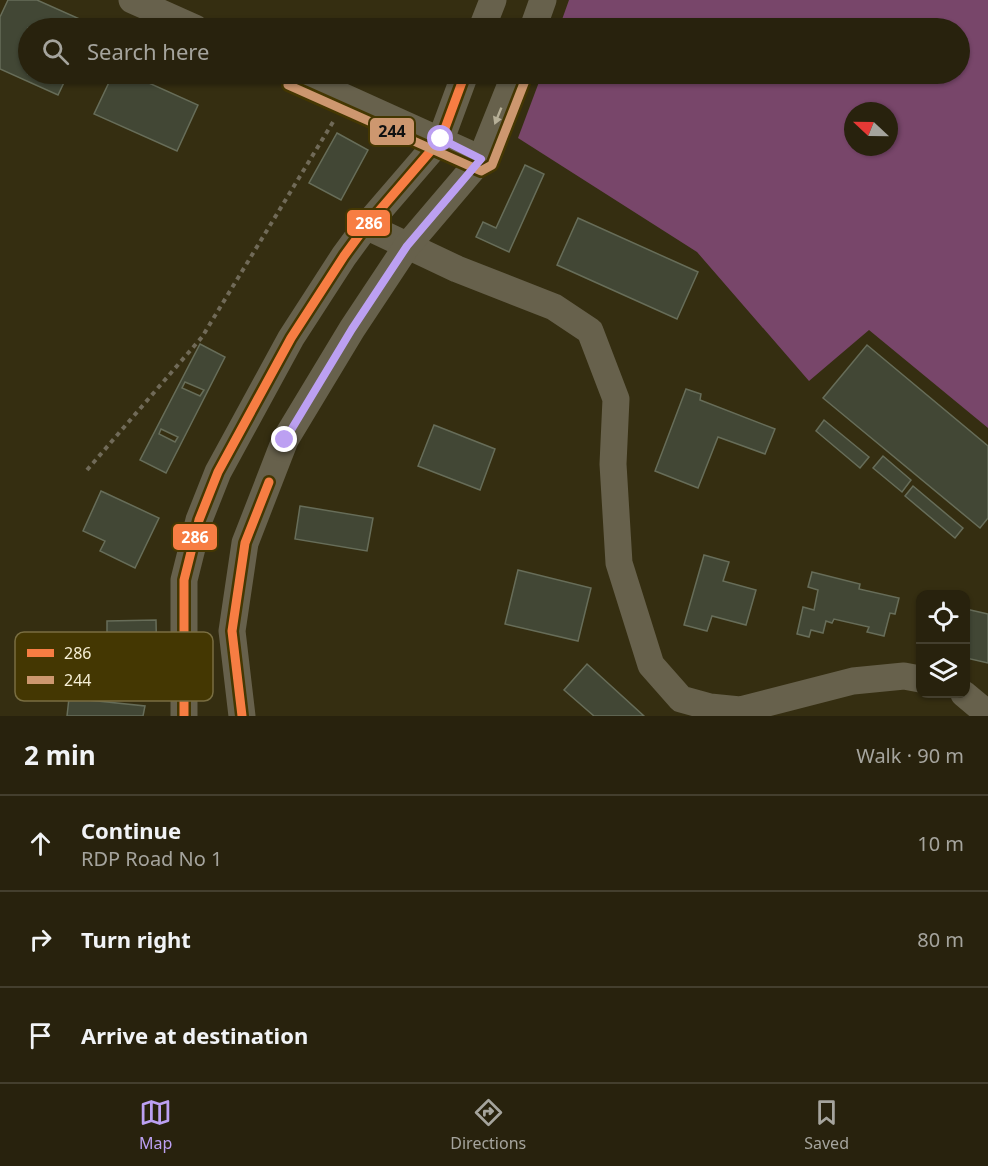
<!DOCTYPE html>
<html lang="en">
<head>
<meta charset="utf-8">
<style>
	:root { --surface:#28220d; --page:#342f1b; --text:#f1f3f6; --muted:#a5a49d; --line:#443f2e; --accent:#bca0f2 }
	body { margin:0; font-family:"Noto Sans",sans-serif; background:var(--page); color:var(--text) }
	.controls { position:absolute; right:18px; bottom:18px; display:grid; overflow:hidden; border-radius:12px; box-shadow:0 2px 4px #0004 }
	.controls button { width:54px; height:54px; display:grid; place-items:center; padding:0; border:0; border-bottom:2px solid var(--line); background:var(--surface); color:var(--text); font:30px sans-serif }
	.compass { position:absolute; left:844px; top:102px; width:54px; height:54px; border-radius:50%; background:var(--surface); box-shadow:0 2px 4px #0004; rotate:292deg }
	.stop { position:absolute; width:18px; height:18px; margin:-14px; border:4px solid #bca0f2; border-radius:50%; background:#fff }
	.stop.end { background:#bca0f2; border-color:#fff; box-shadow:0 2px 6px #0008 }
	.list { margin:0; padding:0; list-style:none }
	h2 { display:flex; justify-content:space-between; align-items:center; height:78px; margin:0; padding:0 24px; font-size:26px }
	h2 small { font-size:20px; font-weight:400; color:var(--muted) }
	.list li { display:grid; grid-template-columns:39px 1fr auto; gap:18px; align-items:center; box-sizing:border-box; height:96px; padding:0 24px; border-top:2px solid var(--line) }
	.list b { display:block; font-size:22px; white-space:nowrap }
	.list p { margin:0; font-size:20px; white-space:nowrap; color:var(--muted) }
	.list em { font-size:20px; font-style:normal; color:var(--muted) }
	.icon { flex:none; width:33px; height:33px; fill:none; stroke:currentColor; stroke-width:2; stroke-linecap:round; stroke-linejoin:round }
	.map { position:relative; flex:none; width:988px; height:716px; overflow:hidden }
	.search { position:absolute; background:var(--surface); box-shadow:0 2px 4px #0004; left:18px; right:18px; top:18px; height:66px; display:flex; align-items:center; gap:15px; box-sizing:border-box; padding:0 21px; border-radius:33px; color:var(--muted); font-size:22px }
	.sheet { height:366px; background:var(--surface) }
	nav { display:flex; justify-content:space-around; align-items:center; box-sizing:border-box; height:84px; border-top:2px solid var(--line); background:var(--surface); font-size:16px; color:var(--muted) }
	nav a { display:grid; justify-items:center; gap:3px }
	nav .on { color:var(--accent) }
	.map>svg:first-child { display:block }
	.green { fill:#78466a; fill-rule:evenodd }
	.building { fill:#424735; stroke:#676d59; stroke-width:1.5; fill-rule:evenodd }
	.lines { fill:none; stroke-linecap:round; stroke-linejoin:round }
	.path { stroke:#706a58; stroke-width:4; stroke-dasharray:4.5 4.5; stroke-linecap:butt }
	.minor { stroke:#67614c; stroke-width:27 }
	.bus-1-casing { stroke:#443702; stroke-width:14 }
	.bus-2-casing { stroke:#443702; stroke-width:14 }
	.bus-1 { stroke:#f77d43; stroke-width:9 }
	.bus-2 { stroke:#cd976f; stroke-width:9 }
	.oneway { fill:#b6af97 }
	.route { stroke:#bca0f2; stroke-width:8 }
	.key { fill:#443702; stroke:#796e41; stroke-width:1.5 }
	.key-label { font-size:16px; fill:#f6efd5 }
	.line-badge { stroke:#443702; stroke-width:2 }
	.badge-label { font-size:16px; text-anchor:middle; font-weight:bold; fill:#fff }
	.pale-badge-label { font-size:16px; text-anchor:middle; font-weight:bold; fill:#111 }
</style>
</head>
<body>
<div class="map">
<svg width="988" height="716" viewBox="0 0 988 716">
	<rect width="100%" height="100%" fill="#352e11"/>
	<path class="green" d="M569,0H988V428L869,330L809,381L697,252L518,138L542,74H960V28H559ZM853,111H889V147H853Z"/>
	<g class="building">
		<polygon points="8,0 37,0 91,24 89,28 28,28 28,74 68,74 58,95 0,69 0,17"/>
		<polygon points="113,74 129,74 198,105 177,151 94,114"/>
		<polygon points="337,133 368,150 341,200 309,183"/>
		<polygon points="525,165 544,174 509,252 476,237 483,222 496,228"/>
		<polygon points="578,218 698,272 677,319 557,265"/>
		<path d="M200,344L225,357L166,473L140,460ZM185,382L204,390L200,396L182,388ZM161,429L178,437L175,442L159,434Z"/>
		<polygon points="867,345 988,446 988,518 980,528 823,398"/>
		<polygon points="686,389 701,394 700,400 775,429 765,454 718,437 698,488 655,471"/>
		<polygon points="824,420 869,457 860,468 816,431"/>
		<polygon points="434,425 495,449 480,490 418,466"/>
		<polygon points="883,456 911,480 902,492 873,468"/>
		<polygon points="913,486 963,528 955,538 905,496"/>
		<polygon points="101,491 159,518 135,568 100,551 105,541 83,531"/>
		<polygon points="300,506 373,518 367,551 295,539"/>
		<polygon points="704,555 729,562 723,581 756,590 746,625 712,616 707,631 684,625"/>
		<polygon points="518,570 591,588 578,641 505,624"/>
		<polygon points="812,572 860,584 859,589 899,598 895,614 890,613 884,636 867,632 869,627 834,619 832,623 826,621 823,633 811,630 809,637 797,634 803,607 814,610 818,590 808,587"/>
		<polygon points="966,609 988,614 988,663 966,658"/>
		<polygon points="156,620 157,668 107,668 107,621"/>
		<polygon points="587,664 644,716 594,716 564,690"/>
		<polygon points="69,698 145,706 143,716 67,716"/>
	</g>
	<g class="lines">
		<polyline class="path" points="87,470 202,337 333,122"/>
		<g class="minor">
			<polyline points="132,0 195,28"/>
			<polyline points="482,28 493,0"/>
			<polyline points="533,28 543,0"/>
			<polyline points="293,74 481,159"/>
			<polyline points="366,226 457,269 554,307 590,331 616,399 613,464 619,563 651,665 681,699 710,707 740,710 853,681 904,676 920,679"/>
			<polyline points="964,694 988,714"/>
			<polyline points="184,716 184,580 199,520 218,472 291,338 344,256 366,226 441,139 465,74"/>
			<polyline points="242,716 232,631 245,543 285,440 352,329 407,246 481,159 515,74"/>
		</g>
		<defs>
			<g id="bus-1">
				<polyline points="184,716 184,580 199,520 218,472 291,338 344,256 366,226 441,139 465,74"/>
				<polyline points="242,716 232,631 245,543 269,482"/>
			</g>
			<polyline id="bus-2" points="288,85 481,171 492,165 526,78"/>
		</defs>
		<use href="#bus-1" class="bus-1-casing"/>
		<use href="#bus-2" class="bus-2-casing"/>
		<use href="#bus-1" class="bus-1"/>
		<use href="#bus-2" class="bus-2"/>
	</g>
	<defs><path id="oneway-solid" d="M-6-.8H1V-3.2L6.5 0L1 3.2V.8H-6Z" transform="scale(1.5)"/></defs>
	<use class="oneway" href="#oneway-solid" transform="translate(498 116) rotate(112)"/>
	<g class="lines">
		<polyline class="route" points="285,440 352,329 407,246 481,159 441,139"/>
	</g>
	<rect x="15" y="632" width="198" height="69" rx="9" class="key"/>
	<rect x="27" y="649" width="27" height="8" fill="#f77d43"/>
	<rect x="27" y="676" width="27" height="8" fill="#cd976f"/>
	<g class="key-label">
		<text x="64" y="659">286</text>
		<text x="64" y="686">244</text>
	</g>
	<g class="line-badge">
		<rect x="369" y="117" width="46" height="29" rx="6" fill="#cd976f"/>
		<rect x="346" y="209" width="45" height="28" rx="6" fill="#f77d43"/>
		<rect x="172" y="523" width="46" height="28" rx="6" fill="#f77d43"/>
	</g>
	<g class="badge-label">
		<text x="369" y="229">286</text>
		<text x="195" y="543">286</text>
	</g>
	<g class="pale-badge-label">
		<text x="392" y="137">244</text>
	</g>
</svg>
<div class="controls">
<button><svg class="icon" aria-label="locate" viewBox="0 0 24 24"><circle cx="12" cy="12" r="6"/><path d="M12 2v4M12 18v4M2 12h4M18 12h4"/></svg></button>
<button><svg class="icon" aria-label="layers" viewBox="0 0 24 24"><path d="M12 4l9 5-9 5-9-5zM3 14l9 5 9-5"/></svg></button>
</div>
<svg class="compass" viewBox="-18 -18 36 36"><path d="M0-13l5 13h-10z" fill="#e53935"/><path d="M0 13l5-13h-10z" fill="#a5a49d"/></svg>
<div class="stop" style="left:441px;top:139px"></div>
<div class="stop end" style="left:285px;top:440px"></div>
<div class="search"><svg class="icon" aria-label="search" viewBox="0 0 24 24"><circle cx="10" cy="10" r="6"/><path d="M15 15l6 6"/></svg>Search here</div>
</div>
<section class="sheet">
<h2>2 min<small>Walk · 90 m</small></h2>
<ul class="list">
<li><svg class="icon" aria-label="ahead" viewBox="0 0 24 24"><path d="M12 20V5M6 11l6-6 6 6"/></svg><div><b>Continue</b><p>RDP Road No 1</p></div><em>10 m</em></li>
<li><svg class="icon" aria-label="right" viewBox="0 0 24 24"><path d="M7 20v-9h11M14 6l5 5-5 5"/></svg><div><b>Turn right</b></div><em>80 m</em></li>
<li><svg class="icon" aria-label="arrive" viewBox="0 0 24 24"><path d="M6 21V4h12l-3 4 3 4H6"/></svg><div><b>Arrive at destination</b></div></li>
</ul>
</section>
<nav>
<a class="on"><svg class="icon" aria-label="map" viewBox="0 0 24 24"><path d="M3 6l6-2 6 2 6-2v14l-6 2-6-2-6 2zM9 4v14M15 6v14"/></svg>Map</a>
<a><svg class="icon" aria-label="directions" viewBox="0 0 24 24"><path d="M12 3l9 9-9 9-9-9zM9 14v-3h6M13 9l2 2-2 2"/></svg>Directions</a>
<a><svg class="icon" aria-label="saved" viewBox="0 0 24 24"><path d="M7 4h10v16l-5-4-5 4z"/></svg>Saved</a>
</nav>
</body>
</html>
